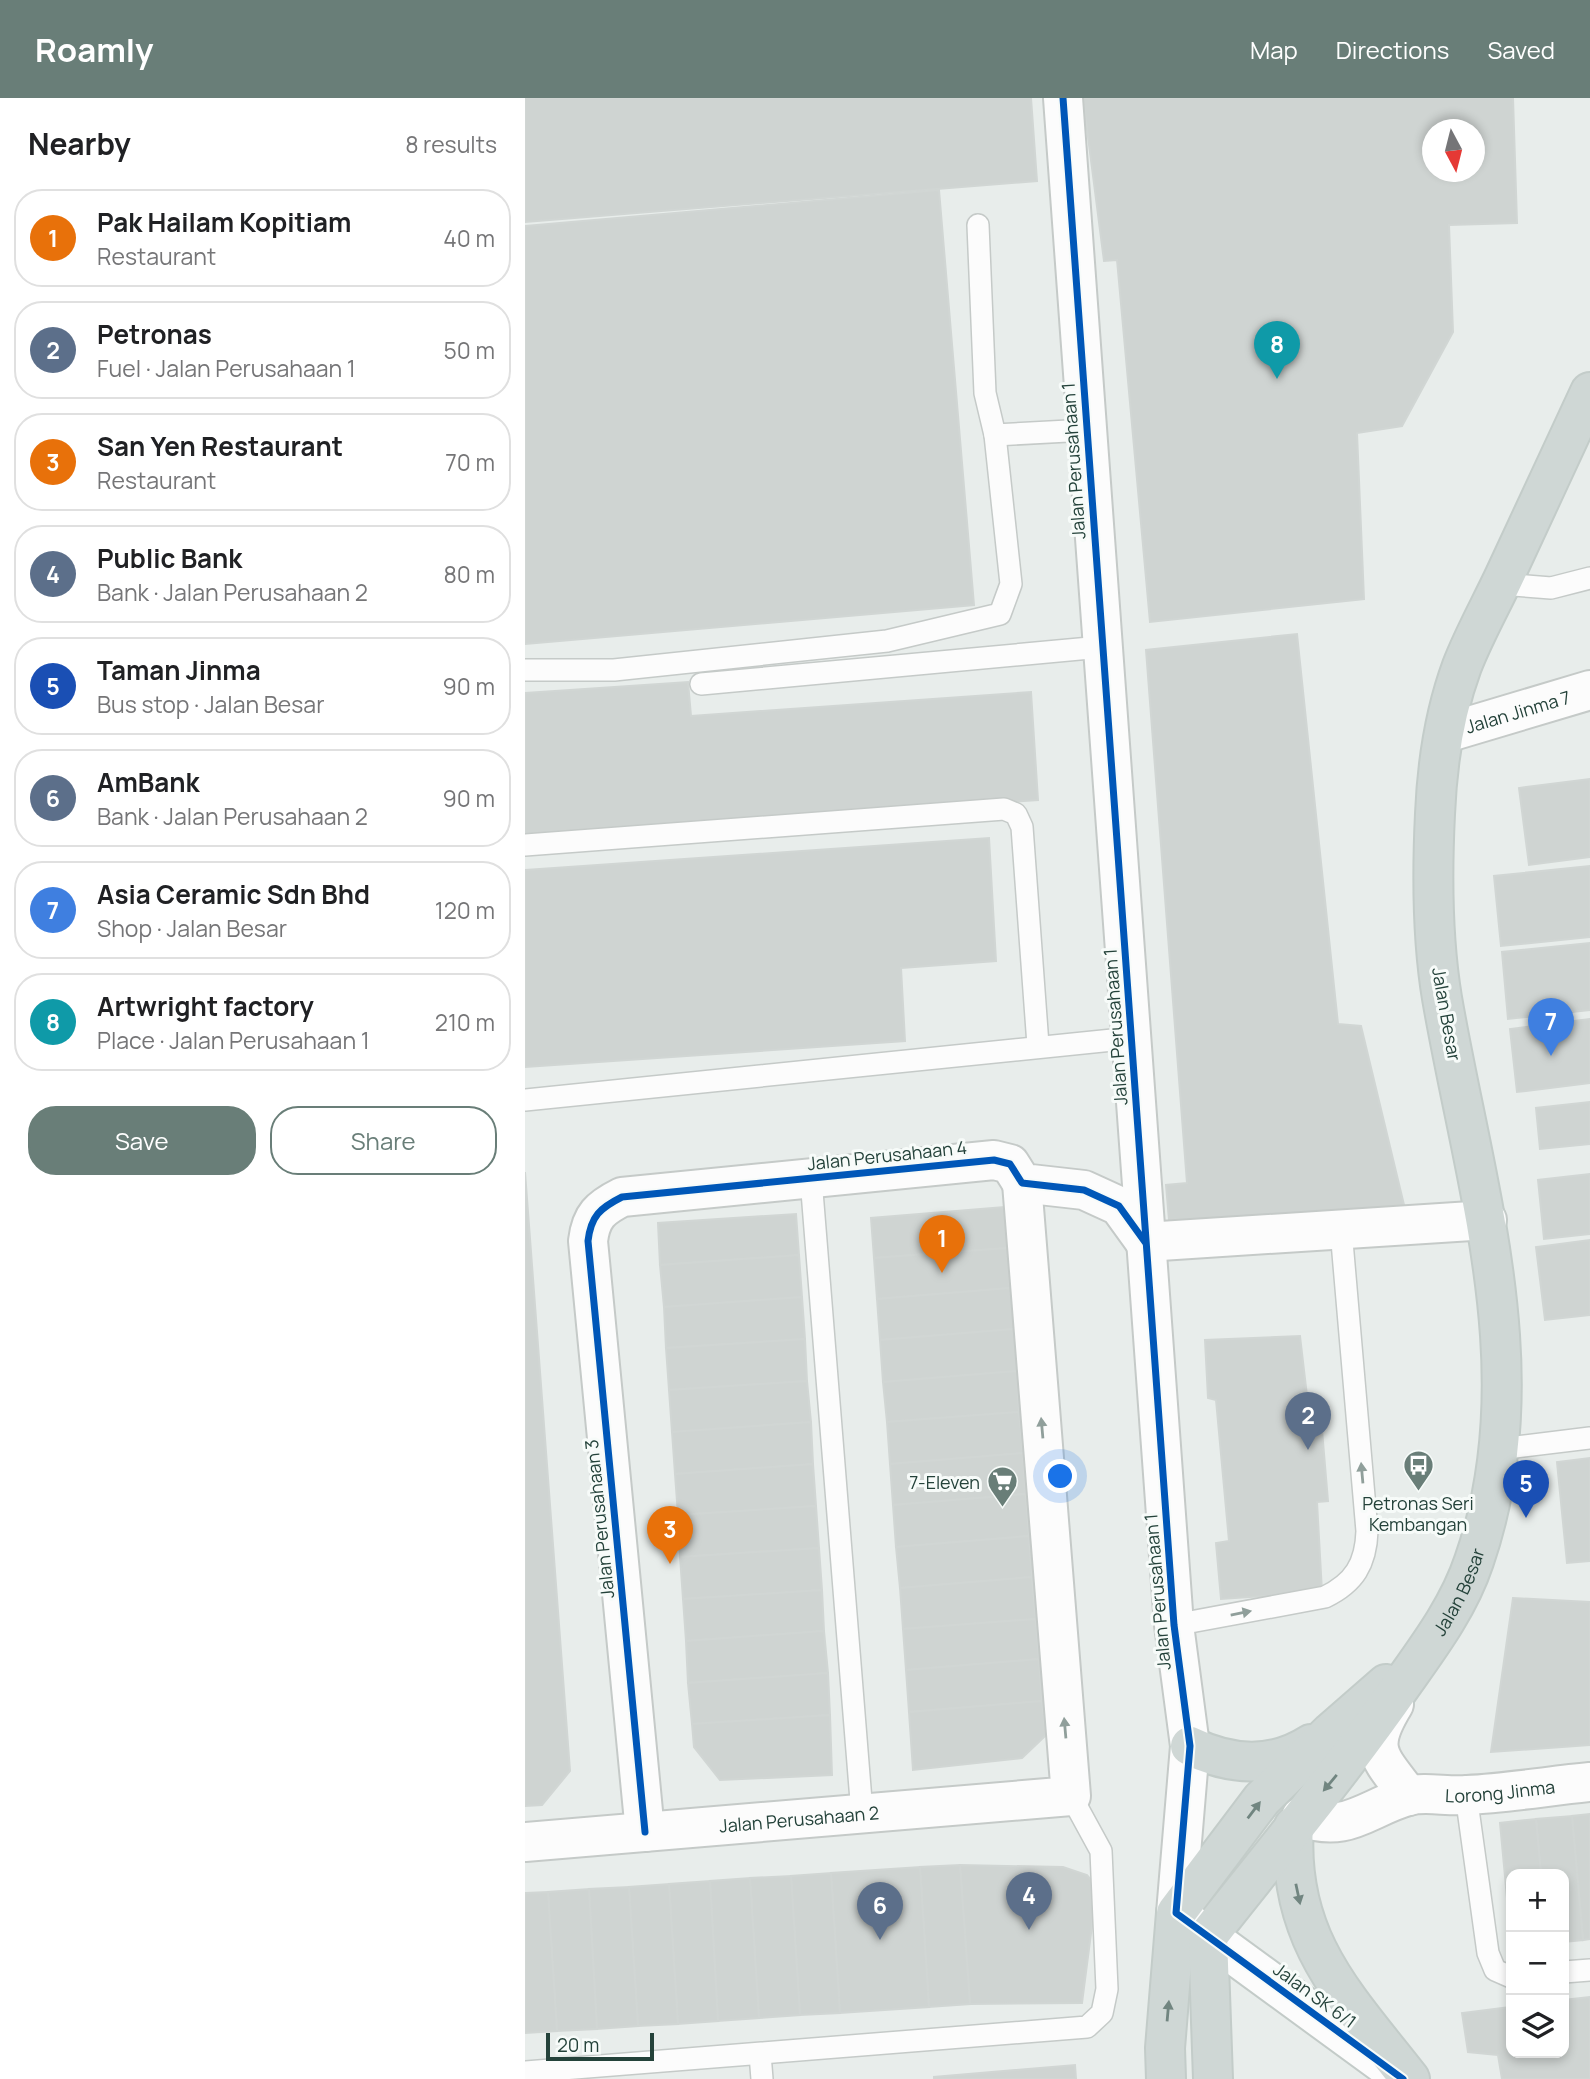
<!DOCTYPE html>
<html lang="en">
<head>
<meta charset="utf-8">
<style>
	:root { --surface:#fff; --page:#f6f6f6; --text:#202124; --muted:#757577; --line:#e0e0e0; --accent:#697e78 }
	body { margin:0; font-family:Manrope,sans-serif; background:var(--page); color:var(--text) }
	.controls { position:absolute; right:21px; bottom:21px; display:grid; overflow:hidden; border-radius:14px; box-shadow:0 4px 10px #0003 }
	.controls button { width:63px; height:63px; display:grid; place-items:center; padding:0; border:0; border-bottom:2px solid var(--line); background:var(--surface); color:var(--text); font:35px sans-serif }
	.compass { position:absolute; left:897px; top:21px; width:63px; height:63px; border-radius:50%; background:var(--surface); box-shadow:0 4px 10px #0003; rotate:173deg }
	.scale { position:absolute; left:21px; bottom:18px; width:108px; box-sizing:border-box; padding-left:7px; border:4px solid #24423a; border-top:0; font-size:19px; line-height:24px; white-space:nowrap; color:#24423a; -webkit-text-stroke:5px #f7fbf9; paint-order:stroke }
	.you { position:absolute; left:536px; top:1379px; width:24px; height:24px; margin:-18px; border:5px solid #fff; border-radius:50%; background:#1a73e8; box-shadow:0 0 0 10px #1a73e833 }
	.badge { display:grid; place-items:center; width:46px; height:46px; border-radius:50%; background:var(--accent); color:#fff; font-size:23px; font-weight:700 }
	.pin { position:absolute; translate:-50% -58px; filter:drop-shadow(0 2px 4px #0008) }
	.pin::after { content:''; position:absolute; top:37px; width:24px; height:21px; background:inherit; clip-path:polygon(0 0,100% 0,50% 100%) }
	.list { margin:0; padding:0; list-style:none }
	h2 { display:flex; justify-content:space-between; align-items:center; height:91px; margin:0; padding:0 28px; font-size:30px }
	h2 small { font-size:23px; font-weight:400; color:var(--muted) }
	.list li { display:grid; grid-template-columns:46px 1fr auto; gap:21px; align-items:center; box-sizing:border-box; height:98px; margin:0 14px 14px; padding:0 14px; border:2px solid var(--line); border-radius:28px }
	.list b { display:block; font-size:26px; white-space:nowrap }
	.list p { margin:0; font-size:23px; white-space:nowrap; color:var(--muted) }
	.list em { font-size:23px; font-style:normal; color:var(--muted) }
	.actions { display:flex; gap:14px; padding:21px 28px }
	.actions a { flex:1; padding:16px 0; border:2px solid var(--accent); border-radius:28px; text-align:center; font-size:24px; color:var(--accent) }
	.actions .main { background:var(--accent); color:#fff }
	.icon { flex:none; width:38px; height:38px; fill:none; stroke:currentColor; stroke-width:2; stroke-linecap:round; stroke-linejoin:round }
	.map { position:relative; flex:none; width:1065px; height:1981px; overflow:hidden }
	header { display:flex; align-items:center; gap:42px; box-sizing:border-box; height:98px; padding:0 35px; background:var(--accent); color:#fff }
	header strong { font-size:33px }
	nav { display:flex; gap:38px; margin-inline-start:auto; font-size:24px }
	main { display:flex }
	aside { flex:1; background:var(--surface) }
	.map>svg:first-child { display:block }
	.building { fill:#cfd4d2; stroke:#d1d6d4; stroke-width:2; fill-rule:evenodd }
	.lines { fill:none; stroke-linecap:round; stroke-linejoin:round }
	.lane-casing { stroke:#c5cac8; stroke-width:24 }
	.street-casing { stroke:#c5cac8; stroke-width:42 }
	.secondary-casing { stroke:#c3cbc8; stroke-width:42 }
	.primary-casing { stroke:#c3ccc9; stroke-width:42 }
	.lane { stroke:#fcfcfc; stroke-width:21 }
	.street { stroke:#fcfcfc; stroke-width:38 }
	.secondary { stroke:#fcfcfc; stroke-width:38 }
	.primary { stroke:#cfd7d5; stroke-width:38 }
	.cycleway-casing { stroke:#f7fbf9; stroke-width:11 }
	.cycleway { stroke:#0057b8; stroke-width:7 }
	.oneway { fill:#909f9b }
	.oneway2 { fill:#718580 }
	.labels { text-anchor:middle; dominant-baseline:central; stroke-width:6; stroke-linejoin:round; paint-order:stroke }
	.street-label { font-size:18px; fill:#24423a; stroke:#f7fbf9 }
	.poi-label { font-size:18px; fill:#24423a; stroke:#f7fbf9; text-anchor:end }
</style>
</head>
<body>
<header>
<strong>Roamly</strong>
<nav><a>Map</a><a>Directions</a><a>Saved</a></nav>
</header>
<main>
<aside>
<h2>Nearby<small>8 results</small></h2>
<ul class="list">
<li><span class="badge" style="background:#e8710a">1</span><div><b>Pak Hailam Kopitiam</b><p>Restaurant</p></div><em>40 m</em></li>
<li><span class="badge" style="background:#5c6f8a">2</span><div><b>Petronas</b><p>Fuel · Jalan Perusahaan 1</p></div><em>50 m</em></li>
<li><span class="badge" style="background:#e8710a">3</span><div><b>San Yen Restaurant</b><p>Restaurant</p></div><em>70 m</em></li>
<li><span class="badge" style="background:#5c6f8a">4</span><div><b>Public Bank</b><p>Bank · Jalan Perusahaan 2</p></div><em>80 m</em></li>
<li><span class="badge" style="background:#1a4fb4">5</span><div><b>Taman Jinma</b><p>Bus stop · Jalan Besar</p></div><em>90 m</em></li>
<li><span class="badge" style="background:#5c6f8a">6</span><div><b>AmBank</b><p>Bank · Jalan Perusahaan 2</p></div><em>90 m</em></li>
<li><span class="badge" style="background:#3f7fe0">7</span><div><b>Asia Ceramic Sdn Bhd</b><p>Shop · Jalan Besar</p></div><em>120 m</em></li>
<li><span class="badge" style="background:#0f9aa8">8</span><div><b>Artwright factory</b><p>Place · Jalan Perusahaan 1</p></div><em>210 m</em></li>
</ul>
<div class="actions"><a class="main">Save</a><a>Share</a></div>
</aside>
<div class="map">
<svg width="1065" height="1981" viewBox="0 0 1065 1981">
	<rect width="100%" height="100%" fill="#e8edeb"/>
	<g class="building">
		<polygon points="0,0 506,0 512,83 0,124"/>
		<path d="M558,0H988L992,125L924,127L928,234L877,328L832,335L839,501L625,524L592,162L579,163ZM908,32H950V74H908Z"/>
		<polygon points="414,92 449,507 0,546 0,128"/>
		<polygon points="772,536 813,926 836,928 880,1111 644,1122 641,1087 662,1085 621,552"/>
		<polygon points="163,584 166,618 506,594 513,702 0,739 0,595"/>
		<polygon points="1065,681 1065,759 1004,767 994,690"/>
		<polygon points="464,740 471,863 376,870 380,943 0,969 0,772"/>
		<polygon points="1065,768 1065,839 976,848 969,778"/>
		<polygon points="1065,845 1065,912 983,921 977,854"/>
		<polygon points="1065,921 1065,985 992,994 985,931"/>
		<polygon points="1065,1004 1065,1046 1015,1051 1011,1010"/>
		<polygon points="0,1074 45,1673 17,1707 0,1708"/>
		<polygon points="1065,1076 1065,1136 1019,1141 1013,1082"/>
		<polygon points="479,1109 482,1150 349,1160 346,1120"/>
		<polygon points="271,1116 274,1157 135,1167 133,1125"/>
		<polygon points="1065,1142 1065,1217 1020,1222 1011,1149"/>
		<polygon points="482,1150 485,1190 352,1201 349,1160"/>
		<polygon points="274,1157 277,1199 139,1209 135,1167"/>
		<polygon points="485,1190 489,1231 355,1242 352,1201"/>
		<polygon points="277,1199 280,1241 141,1250 139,1209"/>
		<polygon points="489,1231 492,1273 358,1284 355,1242"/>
		<polygon points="775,1238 786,1332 797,1332 803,1403 792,1404 797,1494 696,1501 691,1445 704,1443 691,1302 683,1300 680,1242"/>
		<polygon points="280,1241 282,1283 144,1292 141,1250"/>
		<polygon points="492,1273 494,1314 362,1324 358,1284"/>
		<polygon points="282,1283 286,1324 147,1334 144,1292"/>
		<polygon points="494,1314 498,1355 365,1366 362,1324"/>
		<polygon points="286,1324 288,1366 150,1376 147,1334"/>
		<polygon points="498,1355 501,1396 368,1407 365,1366"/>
		<polygon points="1065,1360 1065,1463 1042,1465 1032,1364"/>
		<polygon points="288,1366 291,1408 153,1417 150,1376"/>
		<polygon points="501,1396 504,1438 371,1449 368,1407"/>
		<polygon points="291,1408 294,1450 155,1459 153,1417"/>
		<polygon points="504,1438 507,1479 375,1490 371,1449"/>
		<polygon points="294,1450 297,1492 158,1501 155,1459"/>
		<polygon points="507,1479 511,1521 378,1531 375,1490"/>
		<polygon points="297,1492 299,1533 161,1543 158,1501"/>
		<polygon points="988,1500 1065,1504 1065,1647 966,1654"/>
		<polygon points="511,1521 514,1561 381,1572 378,1531"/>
		<polygon points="299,1533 303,1575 163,1585 161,1543"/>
		<polygon points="514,1561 517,1603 384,1614 381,1572"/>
		<polygon points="303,1575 305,1617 167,1626 163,1585"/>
		<polygon points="517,1603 521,1637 497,1660 388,1672 384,1614"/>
		<polygon points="305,1617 307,1677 195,1682 169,1649 167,1626"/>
		<polygon points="1065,1716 1065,1841 1058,1842 1047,1718"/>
		<polygon points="1047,1718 1058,1842 1039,1844 1039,1776 1016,1776 1011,1721"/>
		<polygon points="1011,1721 1016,1776 986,1776 986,1843 975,1725"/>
		<polygon points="435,1767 538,1769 562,1777 572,1789 557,1905 445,1906"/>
		<polygon points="435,1767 445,1906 404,1909 395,1769"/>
		<polygon points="395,1769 404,1909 315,1915 306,1775"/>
		<polygon points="306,1775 315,1915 275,1917 266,1778"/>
		<polygon points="266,1778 275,1917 234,1920 225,1780"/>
		<polygon points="225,1780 234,1920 193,1923 185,1783"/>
		<polygon points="185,1783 193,1923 153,1926 144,1786"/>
		<polygon points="144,1786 153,1926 113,1928 104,1789"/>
		<polygon points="104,1789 113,1928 72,1931 64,1791"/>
		<polygon points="64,1791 72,1931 32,1933 23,1794"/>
		<polygon points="23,1794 32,1933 0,1935 0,1795"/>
		<polygon points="1065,1899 1065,1981 977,1981 973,1957 943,1954 937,1915 986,1909 986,1955 1039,1955 1039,1902"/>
		<polygon points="550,1967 551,1981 409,1981 409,1979"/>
	</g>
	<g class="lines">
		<defs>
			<g id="lane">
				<polyline points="453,127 460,295 470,337 562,332"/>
				<polyline points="975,486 1026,490 1065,480"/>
				<polyline points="0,572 89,572 362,543 475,516 486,486 470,337"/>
				<polyline points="176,586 576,549"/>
				<polyline points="0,747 479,711 491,716 497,729 513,947"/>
				<polyline points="0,1002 607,940"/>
				<polyline points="286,1081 337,1715"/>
				<polyline points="974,1351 1065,1340"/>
				<path d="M649,1527L800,1499C829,1485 841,1466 842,1433L816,1132"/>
				<polyline points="941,1697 963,1855 970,1872 986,1879"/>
				<polyline points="1039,1874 1065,1872"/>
				<polyline points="235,1956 237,1981"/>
				<polyline points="0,1974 562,1929 577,1915 582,1891 576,1753 546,1698"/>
			</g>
			<g id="street">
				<polyline points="538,0 649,1527 665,1648 651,1815 664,1824"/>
				<path id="s1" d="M921,635L1065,592"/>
				<polyline points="620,1144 962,1122"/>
				<path d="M869,1606C841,1652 854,1658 884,1698"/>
				<path id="s2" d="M776,1719C823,1736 841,1710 883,1698C900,1693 923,1699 942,1697C983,1695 1024,1688 1065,1684"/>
				<path d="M120,1734L63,1143C66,1118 75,1110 97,1099L469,1062L485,1066L497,1085L559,1092L594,1108L620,1144"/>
				<path id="s3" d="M0,1744L546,1698L497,1085"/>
			</g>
			<polyline id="secondary" points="683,1838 876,1979"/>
			<g id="primary">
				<path d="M665,1648C704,1667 747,1671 786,1646"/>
				<path d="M769,1728C761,1841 821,1899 885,1981"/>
				<polyline points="641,1981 640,1950 651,1815 737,1701 806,1634 861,1586"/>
				<path id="s4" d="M688,1981L683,1838C749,1754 817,1673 878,1585C905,1547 934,1508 949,1463C1014,1276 949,1086 917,900C907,840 907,777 910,716C912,668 920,614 937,568C949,537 966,507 980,477C1008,416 1037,355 1065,294"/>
			</g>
		</defs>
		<use href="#lane" class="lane-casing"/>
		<use href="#street" class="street-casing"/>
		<use href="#secondary" class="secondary-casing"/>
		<use href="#primary" class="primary-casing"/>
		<use href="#lane" class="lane"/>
		<use href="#street" class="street"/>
		<use href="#secondary" class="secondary"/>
		<use href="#primary" class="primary"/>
		<defs>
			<g id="cycleway">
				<polyline points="538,0 649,1527 665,1648 651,1815 878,1981"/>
				<path d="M120,1734L63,1143C66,1118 75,1110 97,1099L469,1062L485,1066L497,1085L559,1092L594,1108L620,1144"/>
			</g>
		</defs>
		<use href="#cycleway" class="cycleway-casing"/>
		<use href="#cycleway" class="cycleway"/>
	</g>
	<defs><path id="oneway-solid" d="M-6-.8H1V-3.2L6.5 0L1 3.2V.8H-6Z" transform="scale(1.75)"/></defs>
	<g class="oneway">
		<use href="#oneway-solid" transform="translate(517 1330) rotate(-95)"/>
		<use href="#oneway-solid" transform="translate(837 1375) rotate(-95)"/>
		<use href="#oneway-solid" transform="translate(716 1515) rotate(-11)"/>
		<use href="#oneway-solid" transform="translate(540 1630) rotate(-95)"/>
	</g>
	<g class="oneway2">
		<use href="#oneway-solid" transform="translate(805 1685) rotate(130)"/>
		<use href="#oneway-solid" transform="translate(729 1712) rotate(-53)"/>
		<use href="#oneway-solid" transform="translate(773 1796) rotate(78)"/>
		<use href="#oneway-solid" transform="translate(643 1913) rotate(-85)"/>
	</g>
	<defs>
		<symbol id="bus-pin" viewBox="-11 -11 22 30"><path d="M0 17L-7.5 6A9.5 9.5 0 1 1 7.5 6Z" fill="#697e78" stroke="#f7fbf9"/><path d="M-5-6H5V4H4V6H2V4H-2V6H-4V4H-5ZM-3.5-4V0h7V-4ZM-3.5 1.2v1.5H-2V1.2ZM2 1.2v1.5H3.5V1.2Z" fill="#fff"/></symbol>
		<symbol id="supermarket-pin" viewBox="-11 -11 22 30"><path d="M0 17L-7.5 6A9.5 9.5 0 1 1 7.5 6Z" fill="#697e78" stroke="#f7fbf9"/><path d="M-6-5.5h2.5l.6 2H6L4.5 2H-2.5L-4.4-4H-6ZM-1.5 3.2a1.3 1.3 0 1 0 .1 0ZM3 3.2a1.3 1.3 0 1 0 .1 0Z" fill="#fff"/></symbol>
	</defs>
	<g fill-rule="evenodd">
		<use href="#bus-pin" x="876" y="1350" width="35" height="47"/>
		<use href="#supermarket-pin" x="460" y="1366" width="35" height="47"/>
	</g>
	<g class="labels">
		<g class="street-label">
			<text transform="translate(548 363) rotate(-94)">Jalan Perusahaan 1</text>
			<text stroke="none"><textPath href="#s1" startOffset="75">Jalan Jinma 7</textPath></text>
			<text transform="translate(922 916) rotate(80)">Jalan Besar</text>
			<text transform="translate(590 929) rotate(-94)">Jalan Perusahaan 1</text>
			<text transform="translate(362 1057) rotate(-6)">Jalan Perusahaan 4</text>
			<text transform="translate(74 1421) rotate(-96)">Jalan Perusahaan 3</text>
			<text stroke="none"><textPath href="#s4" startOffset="570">Jalan Besar</textPath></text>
			<text transform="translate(632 1494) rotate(-95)">Jalan Perusahaan 1</text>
			<text stroke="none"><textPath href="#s2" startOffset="205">Lorong Jinma</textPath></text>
			<text stroke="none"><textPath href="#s3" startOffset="275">Jalan Perusahaan 2</textPath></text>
			<text transform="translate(790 1897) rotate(36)">Jalan SK 6/1</text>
		</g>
		<g class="poi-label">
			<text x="455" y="1384">7-Eleven</text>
			<text x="893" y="1405" text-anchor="middle">Petronas Seri<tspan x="893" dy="21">Kembangan</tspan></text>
		</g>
	</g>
</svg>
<div class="controls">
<button>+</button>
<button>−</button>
<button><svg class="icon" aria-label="layers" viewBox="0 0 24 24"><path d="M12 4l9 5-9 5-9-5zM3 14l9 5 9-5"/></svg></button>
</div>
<svg class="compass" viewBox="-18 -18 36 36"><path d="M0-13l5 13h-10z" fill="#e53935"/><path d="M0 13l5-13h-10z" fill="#757577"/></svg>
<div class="scale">20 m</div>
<div class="you"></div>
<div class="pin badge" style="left:417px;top:1175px;background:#e8710a">1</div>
<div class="pin badge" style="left:783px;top:1352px;background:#5c6f8a">2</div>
<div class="pin badge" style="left:145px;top:1466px;background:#e8710a">3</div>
<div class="pin badge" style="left:504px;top:1832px;background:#5c6f8a">4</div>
<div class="pin badge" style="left:1001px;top:1420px;background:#1a4fb4">5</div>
<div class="pin badge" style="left:355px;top:1842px;background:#5c6f8a">6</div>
<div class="pin badge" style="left:1026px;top:958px;background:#3f7fe0">7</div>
<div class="pin badge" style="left:752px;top:281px;background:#0f9aa8">8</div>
</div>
</main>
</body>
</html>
